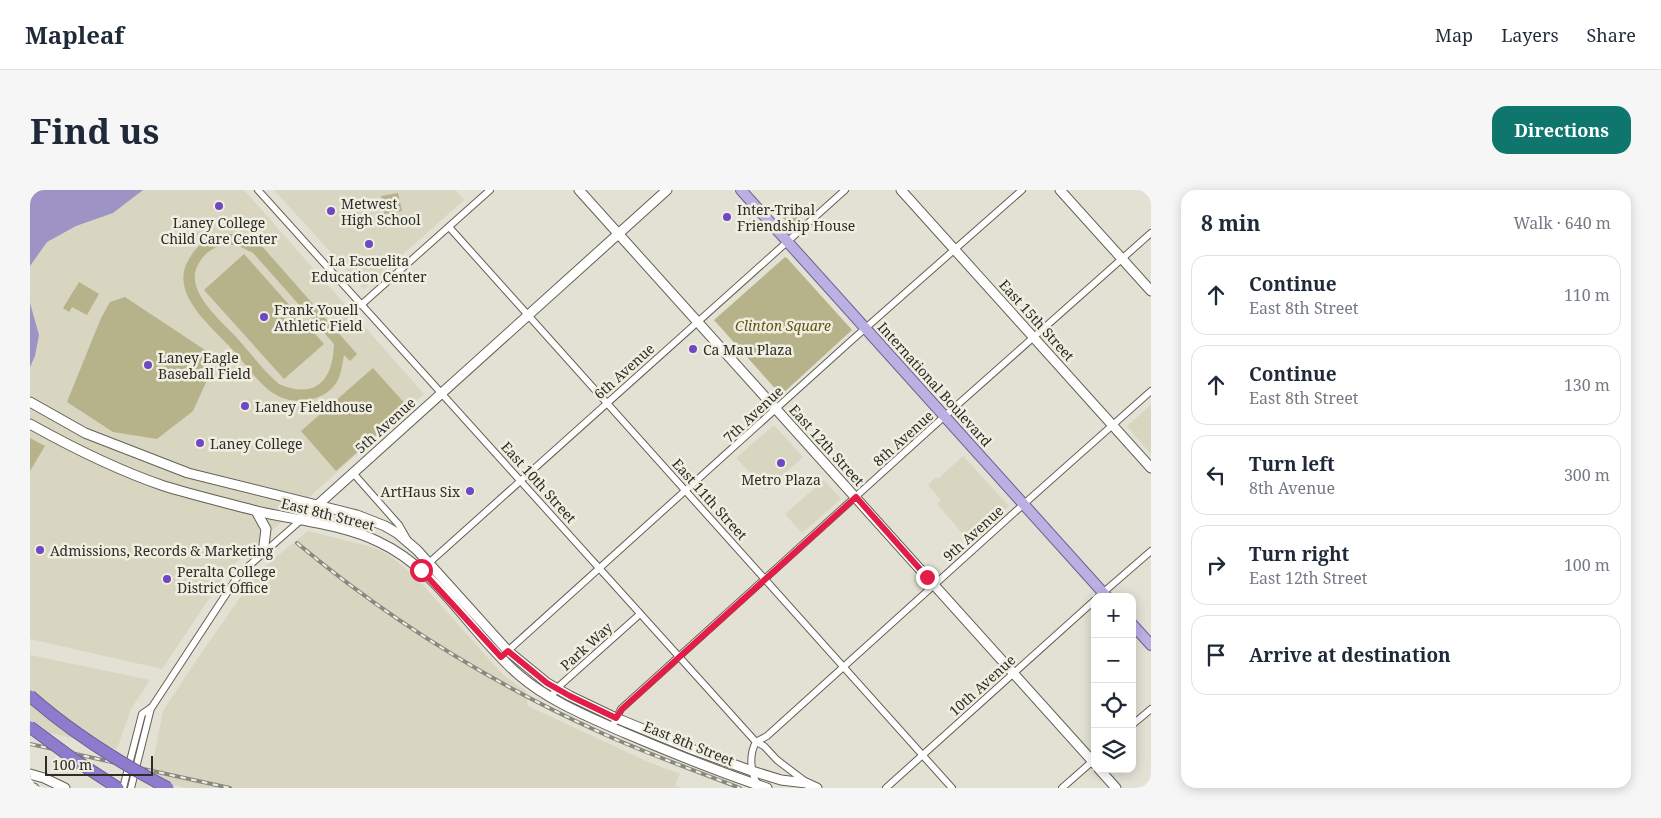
<!DOCTYPE html>
<html lang="en">
<head>
<meta charset="utf-8">
<style>
	:root { --surface:#fff; --page:#f6f6f7; --text:#1f2937; --muted:#747a83; --line:#e0e1e3; --accent:#0f766e }
	body { margin:0; font-family:"Noto Serif",serif; background:var(--page); color:var(--text) }
	.controls { position:absolute; right:15px; bottom:15px; display:grid; overflow:hidden; border-radius:10px; box-shadow:0 2px 12px #0003 }
	.controls button { width:45px; height:45px; display:grid; place-items:center; padding:0; border:0; border-bottom:1px solid var(--line); background:var(--surface); color:var(--text); font:25px sans-serif }
	.scale { position:absolute; left:15px; bottom:12px; width:108px; box-sizing:border-box; padding-left:5px; border:2px solid #2d2d28; border-top:0; font-size:14px; line-height:18px; white-space:nowrap; color:#2d2d28; -webkit-text-stroke:4px #f0eee1; paint-order:stroke }
	.stop { position:absolute; width:15px; height:15px; margin:-11px; border:4px solid #e11d48; border-radius:50%; background:#fff }
	.stop.end { background:#e11d48; border-color:#fff; box-shadow:0 1px 5px #0008 }
	.list { margin:0; padding:0; list-style:none }
	h2 { display:flex; justify-content:space-between; align-items:center; height:65px; margin:0; padding:0 20px; font-size:21px }
	h2 small { font-size:16px; font-weight:400; color:var(--muted) }
	.list li { display:grid; grid-template-columns:32px 1fr auto; gap:15px; align-items:center; box-sizing:border-box; height:80px; margin:0 10px 10px; padding:0 10px; border:1px solid var(--line); border-radius:15px }
	.list b { display:block; font-size:19px; white-space:nowrap }
	.list p { margin:0; font-size:16px; white-space:nowrap; color:var(--muted) }
	.list em { font-size:16px; font-style:normal; color:var(--muted) }
	.icon { flex:none; width:28px; height:28px; fill:none; stroke:currentColor; stroke-width:2; stroke-linecap:round; stroke-linejoin:round }
	.map { position:relative; flex:none; width:1121px; height:598px; overflow:hidden; border-radius:15px }
	header { display:flex; align-items:center; gap:30px; box-sizing:border-box; height:70px; padding:0 25px; background:var(--surface); border-bottom:1px solid var(--line) }
	header strong { font-size:24px }
	nav { display:flex; gap:28px; margin-inline-start:auto; font-size:18px }
	.intro { display:flex; align-items:center; justify-content:space-between; box-sizing:border-box; height:120px; padding:0 30px }
	h1 { margin:0; font-size:35px }
	.button { padding:12px 22px; border-radius:15px; background:var(--accent); color:#fff; font-size:18px; font-weight:700 }
	main { display:flex; gap:30px; padding:0 30px }
	aside { flex:1; background:var(--surface); border-radius:15px; box-shadow:0 2px 12px #0003 }
	.map>svg:first-child { display:block }
	.built { fill:#d8d6c1 }
	.green { fill:#b6b28a; fill-rule:evenodd }
	.water { fill:#9d94c5 }
	.lines { fill:none; stroke-linecap:round; stroke-linejoin:round }
	.street-casing { stroke:#626155; stroke-width:8 }
	.secondary-casing { stroke:#626155; stroke-width:11 }
	.primary-casing { stroke:#6c6094; stroke-width:12 }
	.street { stroke:#fff; stroke-width:6 }
	.secondary { stroke:#fff; stroke-width:9 }
	.primary { stroke:#bbb0e2; stroke-width:10 }
	.rail-casing { stroke:#88887f; stroke-width:4 }
	.rail { stroke:#f0eee1; stroke-width:2; stroke-dasharray:5.5; stroke-linecap:butt }
	.highway-bridge-casing { stroke:#6c6094; stroke-width:13; stroke-linecap:butt }
	.highway-bridge { stroke:#8e7bce; stroke-width:11 }
	.route { stroke:#e11d48; stroke-width:6 }
	.poi-dot { fill:#6e49c2; stroke:#f0eee1; stroke-width:2 }
	.labels { text-anchor:middle; dominant-baseline:central; stroke-width:5; stroke-linejoin:round; paint-order:stroke }
	.poi-label { font-size:14px; fill:#2d2d28; stroke:#f0eee1; text-anchor:start }
	.street-label { font-size:14px; fill:#2d2d28; stroke:#f0eee1 }
	.park-label { font-size:14px; font-style:italic; fill:#5c5515; stroke:#f0eee1 }
</style>
</head>
<body>
<header>
<strong>Mapleaf</strong>
<nav><a>Map</a><a>Layers</a><a>Share</a></nav>
</header>
<div class="intro"><h1>Find us</h1><a class="button">Directions</a></div>
<main>
<div class="map">
<svg width="1121" height="598" viewBox="0 0 1121 598">
	<rect width="100%" height="100%" fill="#e2e1d4"/>
	<g class="built">
		<polygon points="0,0 214,0 394,204 199,379 132,479 0,449"/>
		<polygon points="244,0 426,0 434,10 334,99"/>
		<polygon points="1121,215 1121,264 1097,236"/>
		<polygon points="744,235 773,267 736,300 706,268"/>
		<polygon points="933,266 979,316 939,351 907,314 911,310 898,295 906,287 908,289"/>
		<polygon points="794,290 811,309 772,343 755,324"/>
		<polygon points="278,341 338,356 352,361 365,370 385,386 473,485 496,501 498,516 616,571 650,584 645,596 652,598 157,598 119,590 133,521 161,478 227,383"/>
		<polygon points="0,465 120,490 101,519 87,559 0,538"/>
	</g>
	<g class="green">
		<polygon points="368,3 372,21 354,24 351,6"/>
		<polygon points="755,17 763,19 769,17 775,24 762,35 759,35 748,22"/>
		<path d="M191,44H210L230,54L327,164L320,171L314,165C312,175 311,189 303,197C289,213 260,215 243,203C229,194 213,171 201,158C181,136 138,103 159,69C167,55 176,49 191,44ZM193,55H207L223,63L304,154C303,190 286,210 249,194C234,181 221,164 208,149C191,130 152,100 169,73C175,63 182,58 193,55Z"/>
		<polygon points="214,64 294,154 254,189 174,100"/>
		<polygon points="755,67 757,68 822,140 752,204 750,204 684,130"/>
		<polygon points="49,92 69,104 57,125 42,117 39,122 33,118"/>
		<polygon points="95,107 187,168 163,221 127,249 83,242 37,212 71,128 80,112"/>
		<polygon points="343,178 378,217 306,281 271,241"/>
		<polygon points="0,248 15,256 0,281"/>
	</g>
	<g class="water">
		<polygon points="0,0 113,0 83,23 46,36 17,52 0,76"/>
		<polygon points="0,113 9,145 5,166 0,177"/>
	</g>
	<g class="lines">
		<defs>
			<g id="street">
				<polyline points="228,0 726,552 734,556 747,570 776,592"/>
				<polyline points="419,37 922,598"/>
				<polyline points="331,115 460,0"/>
				<polyline points="323,283 369,335 377,349"/>
				<polyline points="391,380 815,0"/>
				<polyline points="1068,407 1121,361"/>
				<polyline points="471,467 822,150 992,0"/>
				<polyline points="521,508 526,499 610,424"/>
				<polyline points="1102,535 1121,519"/>
				<polyline points="582,537 591,519 907,233 1121,43"/>
				<path d="M728,595C720,583 719,564 726,552L737,546L986,321L1121,201"/>
				<polyline points="93,598 112,524 122,517 206,389 213,381 271,330"/>
				<polyline points="101,598 121,518"/>
				<polyline points="856,598 1065,410"/>
				<polyline points="1032,598 1065,569"/>
			</g>
			<g id="secondary">
				<polyline points="549,0 1065,574"/>
				<polyline points="871,0 1121,278"/>
				<polyline points="1030,0 1121,101"/>
				<polyline points="0,212 55,243 158,283 327,325 355,336 367,343 387,360 478,461 517,493 540,506 586,528 664,560 722,581 751,590 776,593 787,598"/>
				<path d="M0,234C43,258 87,280 134,296C163,305 193,312 223,320C262,330 314,334 349,352C409,380 440,443 489,485C519,511 559,527 595,543C642,563 689,582 737,598"/>
				<polyline points="226,321 236,339 233,363"/>
				<polyline points="271,330 637,0"/>
				<polyline points="1069,579 1086,598"/>
				<polyline points="0,584 14,588 35,598"/>
				<polyline points="0,597 4,598"/>
			</g>
			<g id="primary">
				<polyline points="711,0 1077,407"/>
				<polyline points="1102,434 1121,455"/>
			</g>
		</defs>
		<use href="#street" class="street-casing"/>
		<use href="#secondary" class="secondary-casing"/>
		<use href="#primary" class="primary-casing"/>
		<use href="#street" class="street"/>
		<use href="#secondary" class="secondary"/>
		<use href="#primary" class="primary"/>
		<defs>
			<g id="rail">
				<path d="M267,353C358,429 458,491 565,540C612,562 661,579 710,598"/>
				<polyline points="0,554 200,598"/>
			</g>
		</defs>
		<use href="#rail" class="rail-casing"/>
		<use href="#rail" class="rail"/>
		<defs>
			<g id="highway-bridge">
				<path d="M0,506C42,543 88,572 138,598"/>
				<polyline points="0,537 42,568 88,598"/>
			</g>
		</defs>
		<use href="#highway-bridge" class="highway-bridge-casing"/>
		<use href="#highway-bridge" class="highway-bridge"/>
	</g>
	<g class="lines">
		<polyline class="route" points="391,380 471,467 478,461 517,493 540,506 586,528 592,519 826,307 897,387"/>
	</g>
	<g class="poi-dot">
		<circle cx="189" cy="16" r="5"/>
		<circle cx="301" cy="21" r="5"/>
		<circle cx="697" cy="27" r="5"/>
		<circle cx="339" cy="54" r="5"/>
		<circle cx="234" cy="127" r="5"/>
		<circle cx="663" cy="159" r="5"/>
		<circle cx="118" cy="175" r="5"/>
		<circle cx="215" cy="216" r="5"/>
		<circle cx="170" cy="253" r="5"/>
		<circle cx="751" cy="273" r="5"/>
		<circle cx="440" cy="301" r="5"/>
		<circle cx="10" cy="360" r="5"/>
		<circle cx="137" cy="389" r="5"/>
	</g>
	<g class="labels">
		<g class="poi-label">
			<text x="311" y="13">Metwest<tspan x="311" dy="16">High School</tspan></text>
			<text x="707" y="19">Inter-Tribal<tspan x="707" dy="16">Friendship House</tspan></text>
			<text x="189" y="32" text-anchor="middle">Laney College<tspan x="189" dy="16">Child Care Center</tspan></text>
			<text x="339" y="70" text-anchor="middle">La Escuelita<tspan x="339" dy="16">Education Center</tspan></text>
			<text x="244" y="119">Frank Youell<tspan x="244" dy="16">Athletic Field</tspan></text>
			<text x="673" y="159">Ca Mau Plaza</text>
			<text x="128" y="167">Laney Eagle<tspan x="128" dy="16">Baseball Field</tspan></text>
			<text x="225" y="216">Laney Fieldhouse</text>
			<text x="180" y="253">Laney College</text>
			<text x="751" y="289" text-anchor="middle">Metro Plaza</text>
			<text x="430" y="301" text-anchor="end">ArtHaus Six</text>
			<text x="20" y="360">Admissions, Records &amp; Marketing</text>
			<text x="147" y="381">Peralta College<tspan x="147" dy="16">District Office</tspan></text>
		</g>
		<g class="street-label">
			<text transform="translate(1007 130) rotate(48)">East 15th Street</text>
			<text transform="translate(594 181) rotate(-42)">6th Avenue</text>
			<text transform="translate(905 194) rotate(48)">International Boulevard</text>
			<text transform="translate(723 224) rotate(-43)">7th Avenue</text>
			<text transform="translate(355 235) rotate(-42)">5th Avenue</text>
			<text transform="translate(873 248) rotate(-42)">8th Avenue</text>
			<text transform="translate(797 255) rotate(48)">East 12th Street</text>
			<text transform="translate(509 292) rotate(48)">East 10th Street</text>
			<text transform="translate(680 309) rotate(48)">East 11th Street</text>
			<text transform="translate(298 324) rotate(14)">East 8th Street</text>
			<text transform="translate(943 343) rotate(-42)">9th Avenue</text>
			<text transform="translate(556 456) rotate(-42)">Park Way</text>
			<text transform="translate(952 495) rotate(-42)">10th Avenue</text>
			<text transform="translate(659 553) rotate(22)">East 8th Street</text>
		</g>
		<g class="park-label">
			<text x="753" y="135">Clinton Square</text>
		</g>
	</g>
</svg>
<div class="controls">
<button>+</button>
<button>−</button>
<button><svg class="icon" aria-label="locate" viewBox="0 0 24 24"><circle cx="12" cy="12" r="6"/><path d="M12 2v4M12 18v4M2 12h4M18 12h4"/></svg></button>
<button><svg class="icon" aria-label="layers" viewBox="0 0 24 24"><path d="M12 4l9 5-9 5-9-5zM3 14l9 5 9-5"/></svg></button>
</div>
<div class="scale">100 m</div>
<div class="stop" style="left:391px;top:380px"></div>
<div class="stop end" style="left:897px;top:387px"></div>
</div>
<aside>
<h2>8 min<small>Walk · 640 m</small></h2>
<ul class="list">
<li><svg class="icon" aria-label="ahead" viewBox="0 0 24 24"><path d="M12 20V5M6 11l6-6 6 6"/></svg><div><b>Continue</b><p>East 8th Street</p></div><em>110 m</em></li>
<li><svg class="icon" aria-label="ahead" viewBox="0 0 24 24"><path d="M12 20V5M6 11l6-6 6 6"/></svg><div><b>Continue</b><p>East 8th Street</p></div><em>130 m</em></li>
<li><svg class="icon" aria-label="left" viewBox="0 0 24 24"><path d="M17 20v-9H6M10 6l-5 5 5 5"/></svg><div><b>Turn left</b><p>8th Avenue</p></div><em>300 m</em></li>
<li><svg class="icon" aria-label="right" viewBox="0 0 24 24"><path d="M7 20v-9h11M14 6l5 5-5 5"/></svg><div><b>Turn right</b><p>East 12th Street</p></div><em>100 m</em></li>
<li><svg class="icon" aria-label="arrive" viewBox="0 0 24 24"><path d="M6 21V4h12l-3 4 3 4H6"/></svg><div><b>Arrive at destination</b></div></li>
</ul>
</aside>
</main>
</body>
</html>
